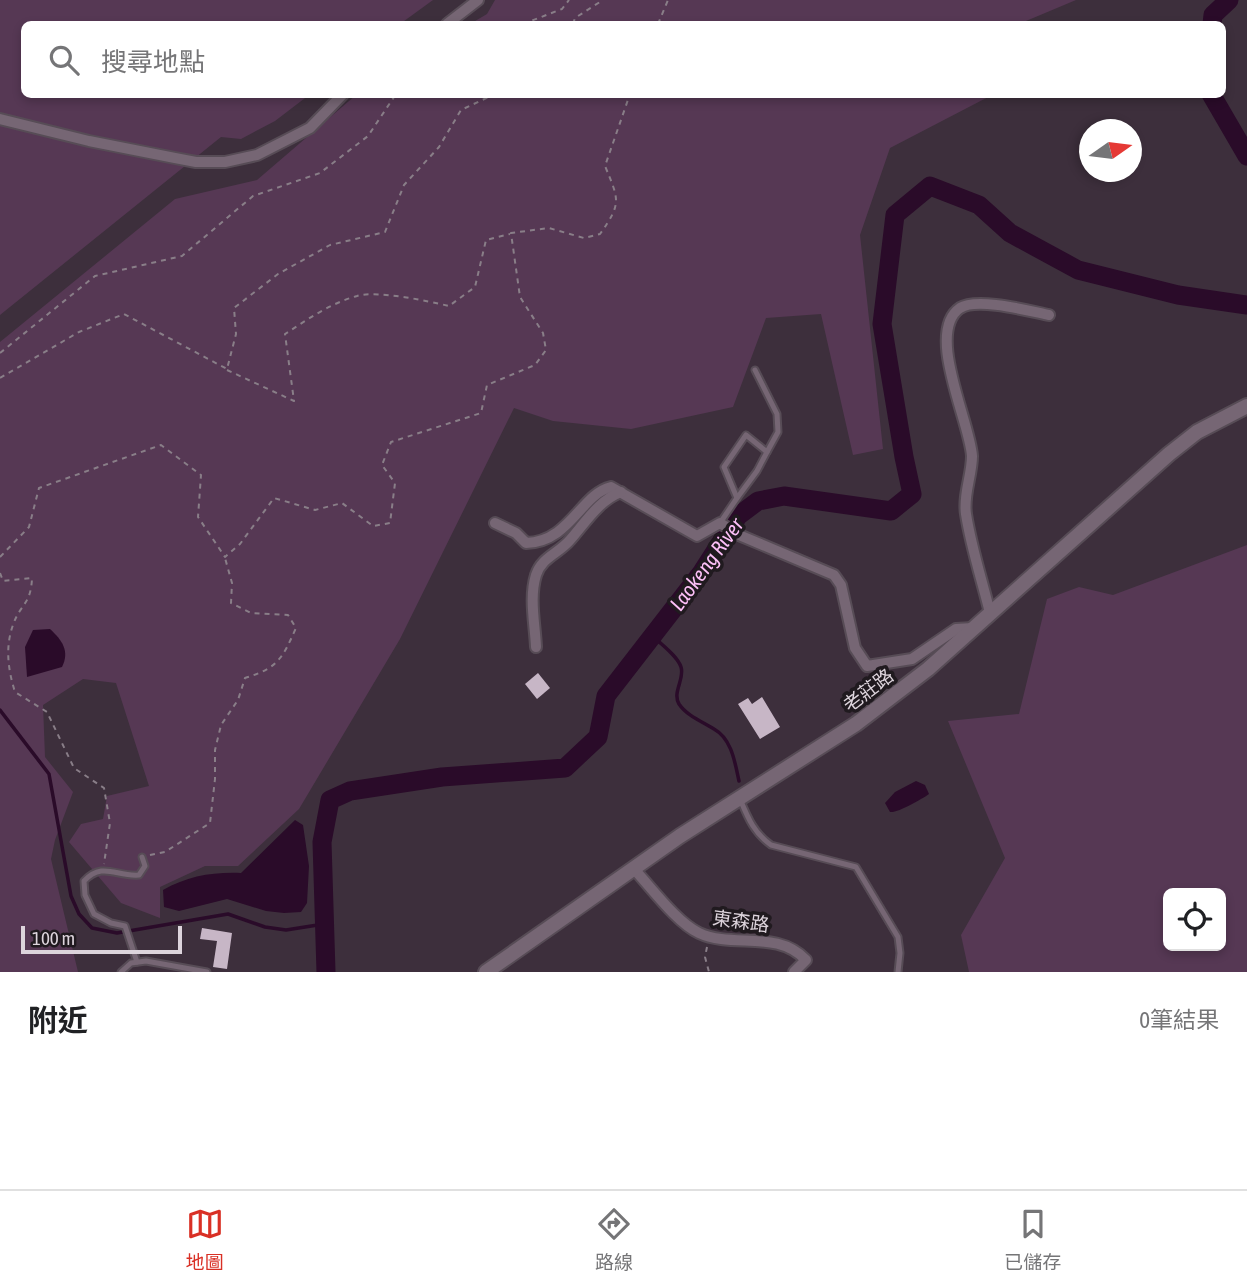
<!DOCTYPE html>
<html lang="zh-TW">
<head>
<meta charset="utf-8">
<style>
	:root { --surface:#fff; --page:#f2f2f2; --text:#202124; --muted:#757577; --line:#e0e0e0; --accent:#d93025 }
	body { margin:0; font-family:"Asap Condensed","Noto Sans TC",sans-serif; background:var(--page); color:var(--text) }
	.controls { position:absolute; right:21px; bottom:21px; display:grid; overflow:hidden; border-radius:10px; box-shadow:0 4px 10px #0003 }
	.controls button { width:63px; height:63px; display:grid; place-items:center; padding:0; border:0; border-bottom:2px solid var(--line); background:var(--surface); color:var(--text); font:35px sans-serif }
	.compass { position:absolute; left:1079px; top:119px; width:63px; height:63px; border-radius:50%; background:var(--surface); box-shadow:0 4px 10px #0003; rotate:76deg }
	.scale { position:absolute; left:21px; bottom:18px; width:161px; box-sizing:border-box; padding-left:7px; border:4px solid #ddd4dc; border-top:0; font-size:19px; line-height:24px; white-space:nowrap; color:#ddd4dc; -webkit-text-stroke:5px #201a1f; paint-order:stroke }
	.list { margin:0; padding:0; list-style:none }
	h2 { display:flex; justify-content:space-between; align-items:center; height:91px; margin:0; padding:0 28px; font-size:30px }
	h2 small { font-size:23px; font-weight:400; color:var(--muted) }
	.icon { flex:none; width:38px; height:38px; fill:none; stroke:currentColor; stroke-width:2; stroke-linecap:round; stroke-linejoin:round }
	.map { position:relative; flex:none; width:1247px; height:972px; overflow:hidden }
	.search { position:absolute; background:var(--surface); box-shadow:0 4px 10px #0003; left:21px; right:21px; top:21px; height:77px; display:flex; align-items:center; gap:18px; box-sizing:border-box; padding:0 24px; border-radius:10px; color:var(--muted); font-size:26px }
	.sheet { height:217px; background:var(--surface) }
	nav { display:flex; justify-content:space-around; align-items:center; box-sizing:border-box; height:98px; border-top:2px solid var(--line); background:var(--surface); font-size:19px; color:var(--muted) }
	nav a { display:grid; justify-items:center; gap:4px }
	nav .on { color:var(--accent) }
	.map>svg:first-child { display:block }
	.green { fill:#563854; fill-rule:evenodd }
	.water { fill:#2a0b29 }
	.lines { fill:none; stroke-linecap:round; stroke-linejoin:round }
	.stream { stroke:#2a0b29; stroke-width:3.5 }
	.river { stroke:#2a0b29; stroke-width:19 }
	.building { fill:#c7b6c6 }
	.service-casing { stroke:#574c56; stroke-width:9 }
	.minor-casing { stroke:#574c56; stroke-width:14 }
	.tertiary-casing { stroke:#574c56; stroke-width:18 }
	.path { stroke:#897e88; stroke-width:2; stroke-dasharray:5 5; stroke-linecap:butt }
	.service { stroke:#766674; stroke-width:5 }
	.minor { stroke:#766674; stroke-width:10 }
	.tertiary { stroke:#766674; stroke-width:14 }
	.labels { text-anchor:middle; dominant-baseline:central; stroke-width:7; stroke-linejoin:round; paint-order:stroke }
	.street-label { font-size:19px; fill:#ddd4dc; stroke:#201a1f }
	.water-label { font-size:21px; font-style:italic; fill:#fcbff7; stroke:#201a1f }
</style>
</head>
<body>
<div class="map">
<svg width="1247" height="972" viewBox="0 0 1247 972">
	<rect width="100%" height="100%" fill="#3d2f3c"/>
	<g class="green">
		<polygon points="0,0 433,0 400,24 24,24 24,94 309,95 275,121 241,139 221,137 0,315"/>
		<polygon points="495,0 1076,0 1026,21 1024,24 470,24 487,14"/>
		<polygon points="356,95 992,95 890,148 860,235 883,449 853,455 821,314 766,318 733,407 631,429 553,421 514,408 400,639 299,809 238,866 205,866 160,887 160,918 121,903 69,842 81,824 103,819 107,796 149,786 116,683 83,679 43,705 45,757 73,792 55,840 51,859 78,972 0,972 0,342 175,199 257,180"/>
		<path d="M1247,545V972H969L961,935L1005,858L948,721L1019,714L1047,599L1079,587L1113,595ZM1168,893H1221V946H1168Z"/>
	</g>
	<g class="water">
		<path d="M50,629C62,640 70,651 62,667L27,677L25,647L33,630Z"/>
		<path d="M916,781L925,785L929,794C922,799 898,813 890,812L885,803L895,792Z"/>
		<path d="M295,820L303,825L309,866L307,903L301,912L284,913L266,911L227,899L179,911L164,907L163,890C188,876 212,872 241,873Z"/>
	</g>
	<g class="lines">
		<g class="stream">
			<path d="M652,635C660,644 677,655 681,667C685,679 672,692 679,704C687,716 703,722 714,729C732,739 735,763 739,781"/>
			<polyline points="0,710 49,774 71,896 79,914 92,928 117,933 228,914 265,927 286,930 324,924"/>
		</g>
		<g class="river">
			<polyline points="1212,24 1213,15 1229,0"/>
			<polyline points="1211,94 1247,156"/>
			<polyline points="326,972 322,842 330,800 350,791 442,777 565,768 598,737 606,696 702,572 738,516 758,501 784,496 891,511 912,494 904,457 882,324 895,215 930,186 979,205 1010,233 1078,270 1178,295 1247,305"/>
		</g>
	</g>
	<g class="building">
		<polygon points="538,673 550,688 537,699 525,684"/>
		<polygon points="762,697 780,727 760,739 738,704 748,698 752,704"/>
		<polygon points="202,928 232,933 227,969 213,967 217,941 200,939"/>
	</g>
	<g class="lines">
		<defs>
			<g id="service">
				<polyline points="737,498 757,471 767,452"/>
				<polyline points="720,523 737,498 724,467 746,435 767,452 778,432 777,414 755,370"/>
				<path d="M740,799C748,818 754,833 771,845L856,867L898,937L900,953L898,972"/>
				<path d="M137,962L125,926L111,923L94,914L85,895L84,881C103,861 116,877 139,875L145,866L142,857"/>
				<polyline points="121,972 131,963 146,961 207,972"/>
			</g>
			<g id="minor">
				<polyline points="447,24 478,0"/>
				<polyline points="0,119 89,141 175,158 196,162 225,162 257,155 310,128 343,94"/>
				<path d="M495,523L516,533L526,543C570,542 581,494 611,487L697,536L720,523L739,535L834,575L841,585L855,648L867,666L912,659L956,629L973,628"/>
				<path d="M990,613C982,580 971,547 966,514C963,495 972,475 972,456C970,422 925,332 960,308C977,297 1029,311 1049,315"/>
				<path d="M536,647C535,624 529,598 536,575C542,557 558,554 570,540C585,523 599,500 621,492"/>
				<path d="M633,868C651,887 676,922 699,933C733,949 777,929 806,960L794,972"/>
			</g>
			<polyline id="tertiary" points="486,972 680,836 856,724 928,669 1169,454 1197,432 1247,406"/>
		</defs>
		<use href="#service" class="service-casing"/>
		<use href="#minor" class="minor-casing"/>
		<use href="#tertiary" class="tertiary-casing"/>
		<g class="path">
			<polyline points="523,24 562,9 569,0"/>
			<polyline points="573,24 575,18 603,0"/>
			<polyline points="658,24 668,0"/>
			<polyline points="0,353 95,276 182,256 253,196 320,173 368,136 396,94"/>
			<path d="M227,370L294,401L285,334C308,319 331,303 357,296C377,290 428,301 449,306L475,287L486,240L510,234"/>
			<polyline points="0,378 79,332 124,314 227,369 236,334 234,308 278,274 330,245 385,232 404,185 439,147 461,110 495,94"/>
			<path d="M0,557L29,527L39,488L161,445L201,475L198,517L225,557L240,544L274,498L315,510L342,503L373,526L390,523L395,483L382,465L391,442L481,413L487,385L535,365L546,350L543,333L520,297L511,233L549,228L584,238L600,234C622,203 619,200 605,166L630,94"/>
			<path d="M0,573L3,581L32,578C31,605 20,604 13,625C5,647 8,670 15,692L47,712L74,768L104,788L110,823L104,864"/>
			<path d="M150,855L165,852L210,823L215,779V750L221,725L238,700L245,678C278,668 282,659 296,628L288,615L251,613L231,603L232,583L225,558"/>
			<polyline points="707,947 705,957 709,972"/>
		</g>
		<use href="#service" class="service"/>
		<use href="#minor" class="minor"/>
		<use href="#tertiary" class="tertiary"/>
	</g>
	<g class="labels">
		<g class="street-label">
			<text transform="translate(868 690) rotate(-37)">老莊路</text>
			<text transform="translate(741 921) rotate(8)">東森路</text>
		</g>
		<g class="water-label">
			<text transform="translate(706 564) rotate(-54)">Laokeng River</text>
		</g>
	</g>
</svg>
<div class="controls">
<button><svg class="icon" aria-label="locate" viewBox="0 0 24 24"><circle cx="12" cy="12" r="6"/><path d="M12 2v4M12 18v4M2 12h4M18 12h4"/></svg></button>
</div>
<svg class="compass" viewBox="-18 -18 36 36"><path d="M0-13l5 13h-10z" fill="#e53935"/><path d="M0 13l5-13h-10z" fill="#757577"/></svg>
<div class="scale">100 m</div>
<div class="search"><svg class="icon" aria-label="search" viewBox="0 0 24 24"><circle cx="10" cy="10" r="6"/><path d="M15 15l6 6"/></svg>搜尋地點</div>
</div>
<section class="sheet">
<h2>附近<small>0筆結果</small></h2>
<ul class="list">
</ul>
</section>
<nav>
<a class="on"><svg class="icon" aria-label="map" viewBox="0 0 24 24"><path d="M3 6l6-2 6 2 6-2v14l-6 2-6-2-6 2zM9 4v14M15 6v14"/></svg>地圖</a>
<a><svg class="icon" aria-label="directions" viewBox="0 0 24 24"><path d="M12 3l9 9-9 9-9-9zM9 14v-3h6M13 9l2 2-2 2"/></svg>路線</a>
<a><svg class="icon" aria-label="saved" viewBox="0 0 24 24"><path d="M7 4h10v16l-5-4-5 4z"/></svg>已儲存</a>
</nav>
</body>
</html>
